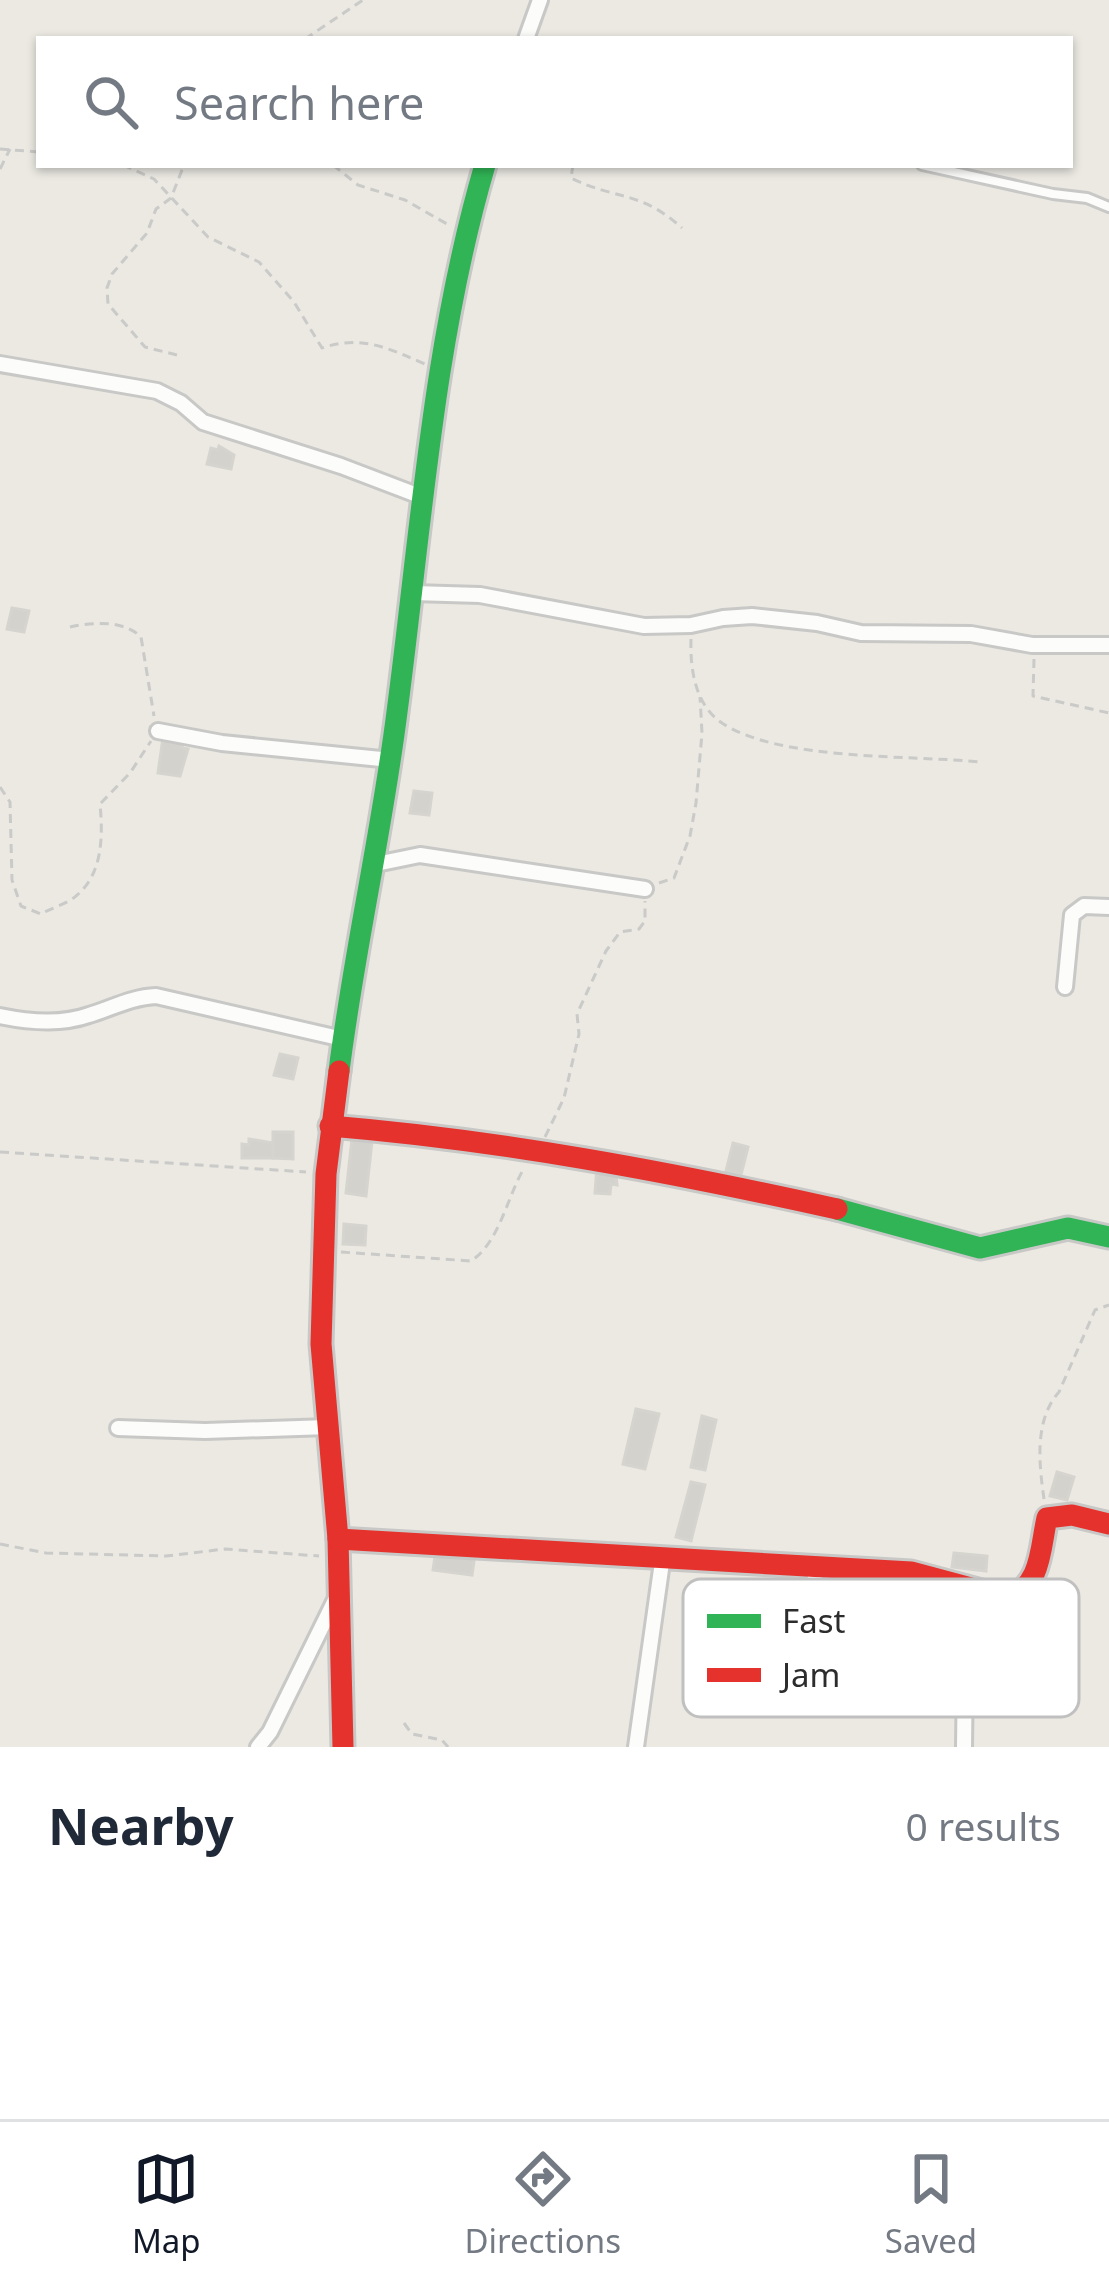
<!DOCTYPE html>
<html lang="en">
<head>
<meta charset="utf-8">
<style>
	:root { --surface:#fff; --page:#f6f6f7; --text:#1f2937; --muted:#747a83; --line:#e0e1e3; --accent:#111827 }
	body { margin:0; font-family:"Noto Sans",sans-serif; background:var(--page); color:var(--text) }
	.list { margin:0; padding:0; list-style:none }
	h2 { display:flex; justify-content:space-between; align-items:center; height:156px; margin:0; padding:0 48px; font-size:51px }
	h2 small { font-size:39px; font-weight:400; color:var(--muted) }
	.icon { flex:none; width:66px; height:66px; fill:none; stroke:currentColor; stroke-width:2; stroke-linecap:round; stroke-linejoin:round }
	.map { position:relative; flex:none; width:1109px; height:1747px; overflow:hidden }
	.search { position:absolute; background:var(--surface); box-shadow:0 3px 9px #0004; left:36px; right:36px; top:36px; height:132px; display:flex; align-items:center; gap:30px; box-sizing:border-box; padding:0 42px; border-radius:0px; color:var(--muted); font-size:45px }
	.sheet { height:372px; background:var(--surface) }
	nav { display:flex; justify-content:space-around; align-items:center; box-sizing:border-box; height:168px; border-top:3px solid var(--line); background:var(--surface); font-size:33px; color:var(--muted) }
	nav a { display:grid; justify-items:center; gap:6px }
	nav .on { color:var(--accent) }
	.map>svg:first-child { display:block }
	.building { fill:#d4d2cd; stroke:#d6d4ce; stroke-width:3 }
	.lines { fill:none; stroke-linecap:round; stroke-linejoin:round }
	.lane-casing { stroke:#c8c8c7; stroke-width:14 }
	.street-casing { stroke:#c8c8c7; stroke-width:20 }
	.fast-casing { stroke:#c8c8c7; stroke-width:27 }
	.jam-casing { stroke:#c8c8c7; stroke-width:27 }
	.path { stroke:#cacac9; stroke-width:3; stroke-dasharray:9 6; stroke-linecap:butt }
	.lane { stroke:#fcfcfb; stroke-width:8 }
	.street { stroke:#fcfcfb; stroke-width:14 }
	.fast { stroke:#30b455; stroke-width:21 }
	.jam { stroke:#e5322d; stroke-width:21 }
	.key { fill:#fff; stroke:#c0c0c0; stroke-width:3 }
	.key-label { font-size:33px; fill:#2c2c2c }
</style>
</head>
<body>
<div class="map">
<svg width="1109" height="1747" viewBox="0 0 1109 1747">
	<rect width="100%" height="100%" fill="#ebe9e2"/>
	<g class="building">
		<polygon points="219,446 234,455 231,469 207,464 211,448 218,450"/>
		<polygon points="12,608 29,611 24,632 7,629"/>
		<polygon points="163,738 183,741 182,748 188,749 180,776 158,773"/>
		<polygon points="414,791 432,793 429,815 410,813"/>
		<polygon points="280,1054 298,1058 293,1079 274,1075"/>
		<polygon points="273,1132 293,1132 293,1159 273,1158"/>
		<polygon points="249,1139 273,1143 273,1158 242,1158 242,1144 249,1145"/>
		<polygon points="352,1139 372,1141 366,1196 346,1193"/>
		<polygon points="733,1143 748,1147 741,1175 726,1171"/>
		<polygon points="597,1166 615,1167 617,1185 611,1184 610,1194 595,1193"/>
		<polygon points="344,1224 366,1226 365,1245 343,1244"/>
		<polygon points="636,1409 659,1414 645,1469 623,1464"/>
		<polygon points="702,1416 716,1420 705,1470 691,1467"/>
		<polygon points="1057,1472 1074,1477 1067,1500 1050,1496"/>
		<polygon points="691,1482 705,1485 691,1541 676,1537"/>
		<polygon points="436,1550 475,1554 472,1575 433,1570"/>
		<polygon points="954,1553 987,1556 986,1571 952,1567"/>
	</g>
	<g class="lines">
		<defs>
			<polyline id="lane" points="922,165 1053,194 1087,198 1109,207"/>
			<g id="street">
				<polyline points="526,39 540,0"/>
				<polyline points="0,364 157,391 181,403 203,422 341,466 425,498"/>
				<polyline points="413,593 480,595 644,626 691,625 723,618 752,616 817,623 861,633 971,634 1032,645 1109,645"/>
				<polyline points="158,731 222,743 391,760"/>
				<polyline points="376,864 420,855 645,889"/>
				<polyline points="1065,987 1072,915 1084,906 1109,907"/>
				<path d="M0,1016C29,1022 61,1025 89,1015C112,1008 132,997 156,996L343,1039"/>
				<polyline points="118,1428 205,1431 329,1427"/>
				<polyline points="806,1655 816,1567"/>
				<polyline points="258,1747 270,1732 336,1598"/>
				<polyline points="636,1747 663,1555"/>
				<polyline points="964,1747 966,1587"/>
			</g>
			<g id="fast">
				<path d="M339,1071C354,951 382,832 397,712C421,530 433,342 485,165"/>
				<polyline points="837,1209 980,1248 1068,1228 1109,1237"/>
			</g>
			<g id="jam">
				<polyline points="339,1071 326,1174 321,1344 338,1539 343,1747"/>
				<path d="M330,1126C501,1140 670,1172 837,1209"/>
				<path d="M338,1539L911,1572L1008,1598C1042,1586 1040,1548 1047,1518L1072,1515L1109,1524"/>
			</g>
		</defs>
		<use href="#lane" class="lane-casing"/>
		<use href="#street" class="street-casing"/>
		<use href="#fast" class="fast-casing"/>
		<use href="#jam" class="jam-casing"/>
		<g class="path">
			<polyline points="305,39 363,0"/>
			<polyline points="0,149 39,152"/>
			<path d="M123,165L154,179L208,237L259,262L294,302L322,348C362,334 390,349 427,365"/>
			<polyline points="333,165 358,185 405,200 447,224"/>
			<path d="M573,165L571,178C615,200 640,190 682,228"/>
			<polyline points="0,169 10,149"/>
			<polyline points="177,355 145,347 108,304 107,288 112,274 147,233 156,209 171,198 184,165"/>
			<path d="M70,627C93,622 124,620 141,637L154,716"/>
			<path d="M691,639C690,669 695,705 722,723C779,761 911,755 981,762"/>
			<polyline points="1034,659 1033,696 1109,713"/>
			<path d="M0,787L10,802L12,880L21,906L41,914C51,908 67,904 76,896C103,874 103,836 100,804L130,773L151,741"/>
			<polyline points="659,883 674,878 690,836 696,803 702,733 700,697"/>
			<polyline points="545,1137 564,1098 579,1034 577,1014 606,951 620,932 639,929 645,921 645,901"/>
			<polyline points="0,1152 306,1172"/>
			<path d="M341,1252L471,1261C499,1243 507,1198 523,1170"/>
			<path d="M1044,1499C1039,1464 1034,1420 1059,1392L1095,1310L1109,1305"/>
			<polyline points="0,1544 46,1553 166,1556 225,1549 319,1556"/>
			<polyline points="404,1723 412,1734 442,1740 448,1747"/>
		</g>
		<use href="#lane" class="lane"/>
		<use href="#street" class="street"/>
		<use href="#fast" class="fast"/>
		<use href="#jam" class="jam"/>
	</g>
	<rect x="683" y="1579" width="396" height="138" rx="18" class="key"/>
	<rect x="707" y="1614" width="54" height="14" fill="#30b455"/>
	<rect x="707" y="1668" width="54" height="14" fill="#e5322d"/>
	<g class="key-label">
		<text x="782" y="1633">Fast</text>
		<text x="782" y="1687">Jam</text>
	</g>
</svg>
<div class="search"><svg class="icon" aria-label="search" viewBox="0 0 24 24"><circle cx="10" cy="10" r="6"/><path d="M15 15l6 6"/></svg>Search here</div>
</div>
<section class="sheet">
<h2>Nearby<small>0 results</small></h2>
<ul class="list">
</ul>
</section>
<nav>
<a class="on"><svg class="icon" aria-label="map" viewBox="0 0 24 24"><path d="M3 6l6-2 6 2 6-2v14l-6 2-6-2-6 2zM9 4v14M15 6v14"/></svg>Map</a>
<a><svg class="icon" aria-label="directions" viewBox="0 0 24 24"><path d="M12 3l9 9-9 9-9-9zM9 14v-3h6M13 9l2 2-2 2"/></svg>Directions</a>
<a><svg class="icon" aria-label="saved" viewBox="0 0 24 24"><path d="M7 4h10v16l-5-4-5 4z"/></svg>Saved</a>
</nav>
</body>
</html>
